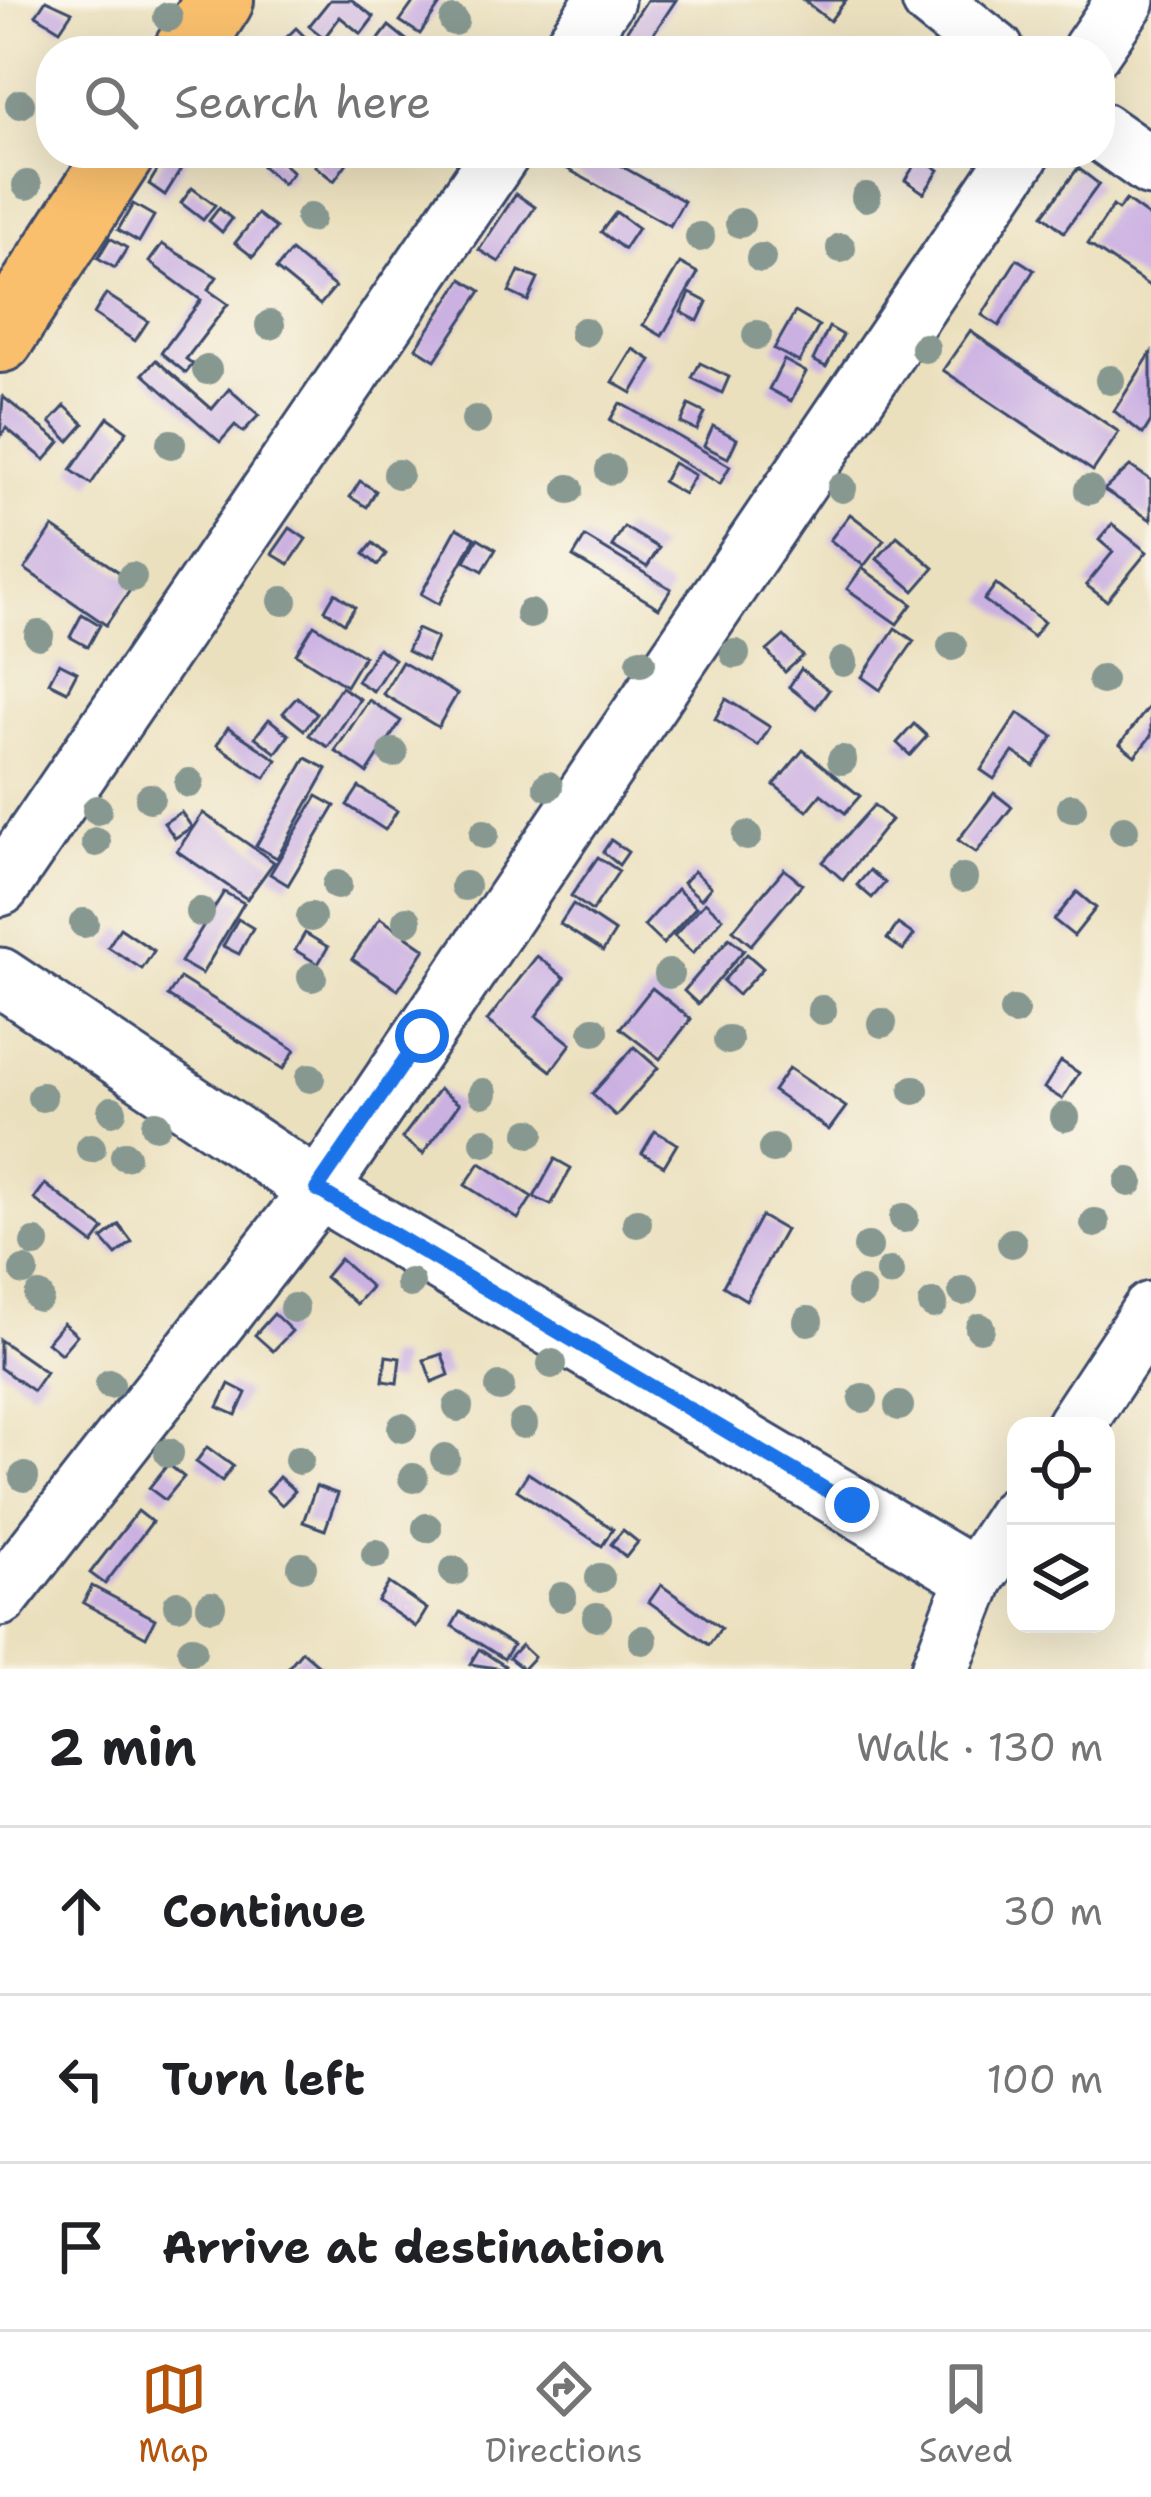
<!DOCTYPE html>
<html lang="en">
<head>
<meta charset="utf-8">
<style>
	:root { --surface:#fff; --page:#f2f2f2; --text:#202124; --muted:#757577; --line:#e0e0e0; --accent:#b45309 }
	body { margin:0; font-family:"Shantell Sans",sans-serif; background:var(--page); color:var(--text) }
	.controls { position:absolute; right:36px; bottom:36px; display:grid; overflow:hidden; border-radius:24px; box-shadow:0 12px 48px #0002 }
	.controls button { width:108px; height:108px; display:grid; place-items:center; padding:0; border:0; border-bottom:3px solid var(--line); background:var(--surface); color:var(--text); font:60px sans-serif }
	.stop { position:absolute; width:36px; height:36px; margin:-27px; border:9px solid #1a73e8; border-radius:50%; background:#fff }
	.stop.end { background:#1a73e8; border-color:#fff; box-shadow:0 3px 12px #0008 }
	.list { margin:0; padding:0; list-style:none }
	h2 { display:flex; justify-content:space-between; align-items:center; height:156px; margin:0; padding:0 48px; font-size:51px }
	h2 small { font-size:39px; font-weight:400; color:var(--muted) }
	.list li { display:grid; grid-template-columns:78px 1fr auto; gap:36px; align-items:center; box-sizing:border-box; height:168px; padding:0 48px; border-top:3px solid var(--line) }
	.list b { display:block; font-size:45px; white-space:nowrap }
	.list em { font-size:39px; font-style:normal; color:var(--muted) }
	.icon { flex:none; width:66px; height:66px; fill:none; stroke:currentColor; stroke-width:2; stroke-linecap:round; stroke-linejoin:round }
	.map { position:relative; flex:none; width:1151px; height:1669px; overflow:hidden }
	.search { position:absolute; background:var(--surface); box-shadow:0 12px 48px #0002; left:36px; right:36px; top:36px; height:132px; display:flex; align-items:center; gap:30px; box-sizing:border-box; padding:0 42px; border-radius:48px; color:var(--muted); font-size:45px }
	.sheet { height:660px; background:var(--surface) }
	nav { display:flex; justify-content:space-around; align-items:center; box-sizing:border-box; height:168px; border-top:3px solid var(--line); background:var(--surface); font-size:33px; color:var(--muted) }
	nav a { display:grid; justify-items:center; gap:6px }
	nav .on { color:var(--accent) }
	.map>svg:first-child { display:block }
	.building { fill:#cbb0e2 }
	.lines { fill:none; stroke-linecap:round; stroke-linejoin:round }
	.minor-casing { stroke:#3a4a6c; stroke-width:63 }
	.major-casing { stroke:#3a4a6c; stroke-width:72 }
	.minor { stroke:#fff; stroke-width:57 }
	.major { stroke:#f9bf6d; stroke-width:66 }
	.tree { fill:#879891 }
	.route { stroke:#1a73e8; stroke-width:15 }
</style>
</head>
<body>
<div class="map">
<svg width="1151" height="1669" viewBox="0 0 1151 1669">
	<rect width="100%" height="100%" fill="#fbf7ec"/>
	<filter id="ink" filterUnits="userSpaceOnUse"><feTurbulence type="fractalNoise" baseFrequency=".00833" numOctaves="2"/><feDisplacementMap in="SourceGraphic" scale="24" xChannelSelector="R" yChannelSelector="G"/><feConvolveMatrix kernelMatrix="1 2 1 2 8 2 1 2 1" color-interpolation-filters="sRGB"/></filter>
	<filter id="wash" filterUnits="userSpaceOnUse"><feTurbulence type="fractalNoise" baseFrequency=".004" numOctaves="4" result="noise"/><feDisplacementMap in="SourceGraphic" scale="48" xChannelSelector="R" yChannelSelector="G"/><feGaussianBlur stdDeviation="2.7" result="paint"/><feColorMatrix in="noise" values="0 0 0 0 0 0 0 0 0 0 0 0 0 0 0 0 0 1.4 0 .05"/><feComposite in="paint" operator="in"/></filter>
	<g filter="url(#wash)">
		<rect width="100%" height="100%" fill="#ebe0be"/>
		<g id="blocks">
			<g class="building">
				<polygon points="46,0 72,12 60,30 36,15"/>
				<polygon points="330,0 352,0 374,17 361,34 340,17 324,38 309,26"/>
				<polygon points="415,0 443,0 420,34 400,21"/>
				<polygon points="647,0 676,0 648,42 661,51 642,51 622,38"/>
				<polygon points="803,0 846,0 830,21"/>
				<polygon points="389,26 409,42 402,51 370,51"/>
				<polygon points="296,28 312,44 305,51 285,39"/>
				<polygon points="168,153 191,153 165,195 149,184"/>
				<polygon points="325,153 354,153 334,181 315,166"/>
				<polygon points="572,153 598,153 684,201 670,226 564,167"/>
				<polygon points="272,154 293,172 283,184 262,166"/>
				<polygon points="920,157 939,170 924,193 905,180"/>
				<polygon points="1078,168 1099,184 1064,232 1043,215"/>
				<polygon points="192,188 215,205 203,220 181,203"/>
				<polygon points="516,194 535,207 499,262 479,250"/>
				<polygon points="1126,200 1151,218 1151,287 1088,244 1113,206 1118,210"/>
				<polygon points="133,204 154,216 139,242 118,230"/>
				<polygon points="219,208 232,219 222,232 209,221"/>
				<polygon points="616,212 638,228 624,249 601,232"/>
				<polygon points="258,214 276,228 253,257 235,243"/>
				<polygon points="110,238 127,248 115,268 98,258"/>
				<polygon points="162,244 217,277 208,290 228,304 186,359 193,364 186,373 161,353 201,300 149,262"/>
				<polygon points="291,251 335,287 320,305 276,269"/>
				<polygon points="1017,259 1034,270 999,326 982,315"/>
				<polygon points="680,263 698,273 662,336 643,325"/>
				<polygon points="519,271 538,279 528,301 509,292"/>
				<polygon points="462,279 481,291 435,360 416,348"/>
				<polygon points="690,293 707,302 698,321 681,312"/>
				<polygon points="106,294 148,321 135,341 94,314"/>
				<polygon points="795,312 819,326 799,362 774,349"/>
				<polygon points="829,327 843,335 826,367 813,360"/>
				<polygon points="970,331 1119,432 1093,471 943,370"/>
				<polygon points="633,349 651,360 632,393 613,382"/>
				<polygon points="1151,353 1151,421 1143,434 1114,411"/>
				<polygon points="156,360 212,409 229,389 259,415 243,432 235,425 220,442 143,374"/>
				<polygon points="784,360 806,372 791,401 769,389"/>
				<polygon points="700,363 729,377 722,393 692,378"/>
				<polygon points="3,397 60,442 45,460 6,428 0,437"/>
				<polygon points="620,403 730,466 720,484 610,420"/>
				<polygon points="689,405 705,413 697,430 681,423"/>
				<polygon points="65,406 84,424 69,441 50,422"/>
				<polygon points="108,417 127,431 91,484 71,470"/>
				<polygon points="713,426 737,439 728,458 704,446"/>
				<polygon points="673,463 695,475 684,494 663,482"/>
				<polygon points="1130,466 1151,480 1151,520 1104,490"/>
				<polygon points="360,481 376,491 367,507 350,497"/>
				<polygon points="850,514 884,540 864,566 830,540"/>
				<polygon points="1112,524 1147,552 1107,601 1086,585 1113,552 1099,540"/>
				<polygon points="53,527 135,583 106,625 25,569"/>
				<polygon points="624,527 659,548 647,567 612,546"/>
				<polygon points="290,528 306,539 289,564 272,554"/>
				<polygon points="457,528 475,538 439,604 421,594"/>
				<polygon points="897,536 934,568 914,591 877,559"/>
				<polygon points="585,537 671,589 659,608 573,557"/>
				<polygon points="478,538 496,549 483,571 465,561"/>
				<polygon points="373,543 386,554 378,565 364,554"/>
				<polygon points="862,568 912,604 897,624 847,589"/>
				<polygon points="996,584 1044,622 1033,637 984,600"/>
				<polygon points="335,593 355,607 344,623 325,610"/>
				<polygon points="82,614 100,625 88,647 70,637"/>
				<polygon points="314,625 364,656 346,686 296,654"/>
				<polygon points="895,628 914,641 880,690 862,677"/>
				<polygon points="417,629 437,638 427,661 407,651"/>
				<polygon points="784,636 803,656 785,672 767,651"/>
				<polygon points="378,648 394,659 373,691 357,681"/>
				<polygon points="402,662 457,694 438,727 383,694"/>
				<polygon points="59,663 77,672 67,691 49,682"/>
				<polygon points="801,669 829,690 816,708 789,687"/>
				<polygon points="341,687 360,699 328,747 309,735"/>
				<polygon points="297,697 317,714 304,730 283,713"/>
				<polygon points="726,699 770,727 758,746 715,719"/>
				<polygon points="369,700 401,721 367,773 335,751"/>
				<polygon points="1151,704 1151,736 1135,756 1120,744"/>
				<polygon points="1018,713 1053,736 1034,766 1013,752 994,779 981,770"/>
				<polygon points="269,719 289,735 276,753 255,737"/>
				<polygon points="914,724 927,736 910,755 897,743"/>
				<polygon points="228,727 277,760 265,778 217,745"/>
				<polygon points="803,750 860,796 845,813 821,794 807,811 774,785"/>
				<polygon points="306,758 327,769 277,858 256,846"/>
				<polygon points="359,787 397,811 385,830 347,805"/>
				<polygon points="994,793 1012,807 976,853 958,840"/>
				<polygon points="317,796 335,806 288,885 270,874"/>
				<polygon points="874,805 891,820 843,880 823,862"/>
				<polygon points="181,812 192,827 175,838 164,823"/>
				<polygon points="203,813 274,862 247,899 177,851"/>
				<polygon points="611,840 628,852 619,865 603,852"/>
				<polygon points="598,857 619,871 592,911 571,896"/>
				<polygon points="784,869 802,884 751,945 733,930"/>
				<polygon points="870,870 885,883 872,898 857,885"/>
				<polygon points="694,871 711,887 701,899 683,883"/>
				<polygon points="677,889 696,907 663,944 644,926"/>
				<polygon points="224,892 244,903 202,974 181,962"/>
				<polygon points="1077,892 1096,908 1074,936 1054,920"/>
				<polygon points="705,902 723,918 693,953 674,936"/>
				<polygon points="573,904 615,932 603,951 560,924"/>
				<polygon points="380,918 425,949 398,990 352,959"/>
				<polygon points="238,919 253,928 239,954 223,946"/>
				<polygon points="898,924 914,935 903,950 887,939"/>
				<polygon points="120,928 154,951 142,969 108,947"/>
				<polygon points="305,933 328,947 318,964 295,950"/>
				<polygon points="729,938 744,950 698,1004 684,991"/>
				<polygon points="747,954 763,968 738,995 723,981"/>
				<polygon points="537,956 565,978 536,1016 571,1044 551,1071 487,1021"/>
				<polygon points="180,978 295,1050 283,1069 168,996"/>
				<polygon points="652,988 691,1019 660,1059 620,1028"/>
				<polygon points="634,1047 658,1068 616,1116 592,1094"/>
				<polygon points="1061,1061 1079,1073 1062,1099 1044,1088"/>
				<polygon points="789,1068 846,1107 829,1130 773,1091"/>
				<polygon points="439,1089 459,1104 423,1154 402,1138"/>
				<polygon points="655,1131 677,1144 664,1166 642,1153"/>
				<polygon points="555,1159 571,1168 551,1205 534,1197"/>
				<polygon points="480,1163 532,1197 518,1219 465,1185"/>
				<polygon points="45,1184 104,1229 93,1244 34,1199"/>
				<polygon points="761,1216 785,1230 746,1300 723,1286"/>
				<polygon points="119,1225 132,1242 116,1255 102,1239"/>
				<polygon points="340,1259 371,1287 356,1304 325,1277"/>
				<polygon points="274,1314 292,1331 273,1351 255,1335"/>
				<polygon points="63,1323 77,1335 61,1354 47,1342"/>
				<polygon points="0,1340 46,1372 33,1391 0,1368"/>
				<polygon points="442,1354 449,1375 432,1382 424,1360"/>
				<polygon points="386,1356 400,1358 397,1383 383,1381"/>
				<polygon points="229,1384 246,1393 236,1415 218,1407"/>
				<polygon points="207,1447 233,1466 222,1481 196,1462"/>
				<polygon points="168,1464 184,1477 165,1500 149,1488"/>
				<polygon points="528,1473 613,1529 602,1546 517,1490"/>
				<polygon points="279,1477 295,1491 282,1505 267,1491"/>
				<polygon points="316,1486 338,1494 325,1530 303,1522"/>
				<polygon points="138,1511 152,1522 105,1584 90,1573"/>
				<polygon points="623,1530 638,1542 626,1557 611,1544"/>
				<polygon points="389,1583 427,1609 416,1627 378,1601"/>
				<polygon points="661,1585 721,1628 709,1645 649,1602"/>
				<polygon points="92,1586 155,1619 146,1637 83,1603"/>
				<polygon points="460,1612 513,1645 504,1659 452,1626"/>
				<polygon points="521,1645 534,1657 523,1669 509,1658"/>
				<polygon points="479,1649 505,1666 503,1669 470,1664"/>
				<polygon points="302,1651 323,1669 287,1669"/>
			</g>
		</g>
	</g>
	<g filter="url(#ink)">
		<use href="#blocks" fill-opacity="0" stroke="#3a4a6c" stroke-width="3"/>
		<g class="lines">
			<defs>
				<g id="minor">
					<polyline points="931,0 995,51"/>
					<polyline points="570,51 605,0"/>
					<polyline points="1091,51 1126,0"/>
					<polyline points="1100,131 1151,167"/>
					<polyline points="0,887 501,153"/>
					<polyline points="0,977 317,1189 975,1578"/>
					<polyline points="1075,1426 1151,1311"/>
					<polyline points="0,1597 313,1198 1021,153"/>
					<polyline points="940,1669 975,1578 1016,1516"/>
				</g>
				<g id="major">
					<polyline points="187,51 220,0"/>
					<polyline points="0,339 121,153"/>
				</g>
			</defs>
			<use href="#minor" class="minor-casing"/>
			<use href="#major" class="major-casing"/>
			<use href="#minor" class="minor"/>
			<use href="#major" class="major"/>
		</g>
		<g class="tree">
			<circle cx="168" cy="17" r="15"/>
			<circle cx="454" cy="21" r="15"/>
			<circle cx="20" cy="104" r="15"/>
			<circle cx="27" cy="185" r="15"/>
			<circle cx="866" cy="197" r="15"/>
			<circle cx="310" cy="218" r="15"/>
			<circle cx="740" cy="223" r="15"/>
			<circle cx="700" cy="237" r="15"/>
			<circle cx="841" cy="248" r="15"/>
			<circle cx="761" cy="258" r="15"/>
			<circle cx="270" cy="325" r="15"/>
			<circle cx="584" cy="332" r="15"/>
			<circle cx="757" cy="335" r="15"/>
			<circle cx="925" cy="348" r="15"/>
			<circle cx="207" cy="370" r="15"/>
			<circle cx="1110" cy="380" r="15"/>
			<circle cx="476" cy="420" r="15"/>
			<circle cx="171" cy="444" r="15"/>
			<circle cx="610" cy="470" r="15"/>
			<circle cx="398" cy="474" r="15"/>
			<circle cx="842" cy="488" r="15"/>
			<circle cx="569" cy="489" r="15"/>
			<circle cx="1089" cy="490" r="15"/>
			<circle cx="132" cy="577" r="15"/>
			<circle cx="283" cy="601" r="15"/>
			<circle cx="530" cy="614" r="15"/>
			<circle cx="39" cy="635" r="15"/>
			<circle cx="952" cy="646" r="15"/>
			<circle cx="735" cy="654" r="15"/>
			<circle cx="641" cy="662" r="15"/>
			<circle cx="843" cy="662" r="15"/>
			<circle cx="1102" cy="680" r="15"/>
			<circle cx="393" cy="753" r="15"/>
			<circle cx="842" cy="760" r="15"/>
			<circle cx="189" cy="783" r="15"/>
			<circle cx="548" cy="786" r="15"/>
			<circle cx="150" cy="798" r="15"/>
			<circle cx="1072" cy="808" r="15"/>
			<circle cx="97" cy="810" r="15"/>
			<circle cx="1124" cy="830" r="15"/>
			<circle cx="484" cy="834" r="15"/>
			<circle cx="747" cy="836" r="15"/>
			<circle cx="96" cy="842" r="15"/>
			<circle cx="963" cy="878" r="15"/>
			<circle cx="337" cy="885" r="15"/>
			<circle cx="465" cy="886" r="15"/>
			<circle cx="200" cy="912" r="15"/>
			<circle cx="311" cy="917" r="15"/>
			<circle cx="407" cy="921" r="15"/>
			<circle cx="84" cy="923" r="15"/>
			<circle cx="669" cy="974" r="15"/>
			<circle cx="312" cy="977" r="15"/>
			<circle cx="822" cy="1010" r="15"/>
			<circle cx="1014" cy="1011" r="15"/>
			<circle cx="882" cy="1023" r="15"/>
			<circle cx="594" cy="1031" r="15"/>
			<circle cx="728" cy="1040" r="15"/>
			<circle cx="310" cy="1078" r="15"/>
			<circle cx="914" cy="1090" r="15"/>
			<circle cx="483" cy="1093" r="15"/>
			<circle cx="42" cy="1097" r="15"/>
			<circle cx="112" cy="1111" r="15"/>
			<circle cx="1065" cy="1117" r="15"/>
			<circle cx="156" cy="1125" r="15"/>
			<circle cx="530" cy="1133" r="15"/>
			<circle cx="485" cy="1142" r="15"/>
			<circle cx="91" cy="1148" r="15"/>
			<circle cx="773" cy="1149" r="15"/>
			<circle cx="125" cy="1156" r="15"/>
			<circle cx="1129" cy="1182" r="15"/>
			<circle cx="904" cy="1218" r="15"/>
			<circle cx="637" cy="1223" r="15"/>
			<circle cx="1095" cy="1223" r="15"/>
			<circle cx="35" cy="1243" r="15"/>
			<circle cx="1012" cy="1243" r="15"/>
			<circle cx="868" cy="1247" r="15"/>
			<circle cx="24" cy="1271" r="15"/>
			<circle cx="890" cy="1272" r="15"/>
			<circle cx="410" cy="1283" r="15"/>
			<circle cx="963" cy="1291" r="15"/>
			<circle cx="861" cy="1292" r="15"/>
			<circle cx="39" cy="1297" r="15"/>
			<circle cx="933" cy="1304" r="15"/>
			<circle cx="294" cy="1308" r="15"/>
			<circle cx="808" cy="1321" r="15"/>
			<circle cx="980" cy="1328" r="15"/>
			<circle cx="552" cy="1364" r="15"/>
			<circle cx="110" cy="1384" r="15"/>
			<circle cx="500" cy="1387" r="15"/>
			<circle cx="863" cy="1398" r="15"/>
			<circle cx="899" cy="1406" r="15"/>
			<circle cx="458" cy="1407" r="15"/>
			<circle cx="523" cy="1424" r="15"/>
			<circle cx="402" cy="1428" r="15"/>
			<circle cx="169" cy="1453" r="15"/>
			<circle cx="445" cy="1458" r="15"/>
			<circle cx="299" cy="1460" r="15"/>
			<circle cx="24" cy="1477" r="15"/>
			<circle cx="413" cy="1478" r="15"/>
			<circle cx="427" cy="1528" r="15"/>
			<circle cx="376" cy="1554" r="15"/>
			<circle cx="302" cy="1567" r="15"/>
			<circle cx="454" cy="1571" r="15"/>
			<circle cx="600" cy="1578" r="15"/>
			<circle cx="562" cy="1597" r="15"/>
			<circle cx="178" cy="1605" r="15"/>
			<circle cx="211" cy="1606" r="15"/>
			<circle cx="597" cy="1617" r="15"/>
			<circle cx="643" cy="1640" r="15"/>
			<circle cx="192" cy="1650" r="15"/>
		</g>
	</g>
	<g class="lines" filter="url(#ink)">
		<polyline class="route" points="422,1036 317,1189 852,1505"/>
	</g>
</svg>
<div class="controls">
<button><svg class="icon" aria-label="locate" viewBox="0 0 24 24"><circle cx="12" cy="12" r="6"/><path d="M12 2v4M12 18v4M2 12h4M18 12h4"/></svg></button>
<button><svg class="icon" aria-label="layers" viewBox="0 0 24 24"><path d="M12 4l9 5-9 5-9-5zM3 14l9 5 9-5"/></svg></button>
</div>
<div class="stop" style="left:422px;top:1036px"></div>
<div class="stop end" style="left:852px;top:1505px"></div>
<div class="search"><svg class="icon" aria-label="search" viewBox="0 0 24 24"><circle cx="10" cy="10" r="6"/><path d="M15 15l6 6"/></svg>Search here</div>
</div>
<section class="sheet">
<h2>2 min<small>Walk · 130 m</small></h2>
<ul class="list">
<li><svg class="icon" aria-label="ahead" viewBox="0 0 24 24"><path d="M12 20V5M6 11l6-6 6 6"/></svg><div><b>Continue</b></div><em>30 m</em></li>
<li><svg class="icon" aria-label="left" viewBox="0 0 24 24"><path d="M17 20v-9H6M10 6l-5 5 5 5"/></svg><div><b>Turn left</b></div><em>100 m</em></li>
<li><svg class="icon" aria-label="arrive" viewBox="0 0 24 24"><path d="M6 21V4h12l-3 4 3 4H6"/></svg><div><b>Arrive at destination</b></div></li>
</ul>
</section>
<nav>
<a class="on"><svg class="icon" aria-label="map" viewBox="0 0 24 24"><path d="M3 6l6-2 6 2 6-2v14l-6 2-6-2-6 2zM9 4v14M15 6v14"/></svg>Map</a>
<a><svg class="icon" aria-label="directions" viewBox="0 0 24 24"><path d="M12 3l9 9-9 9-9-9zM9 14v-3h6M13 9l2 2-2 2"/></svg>Directions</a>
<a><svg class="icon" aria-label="saved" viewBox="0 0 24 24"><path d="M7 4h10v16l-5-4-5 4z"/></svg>Saved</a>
</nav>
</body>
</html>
